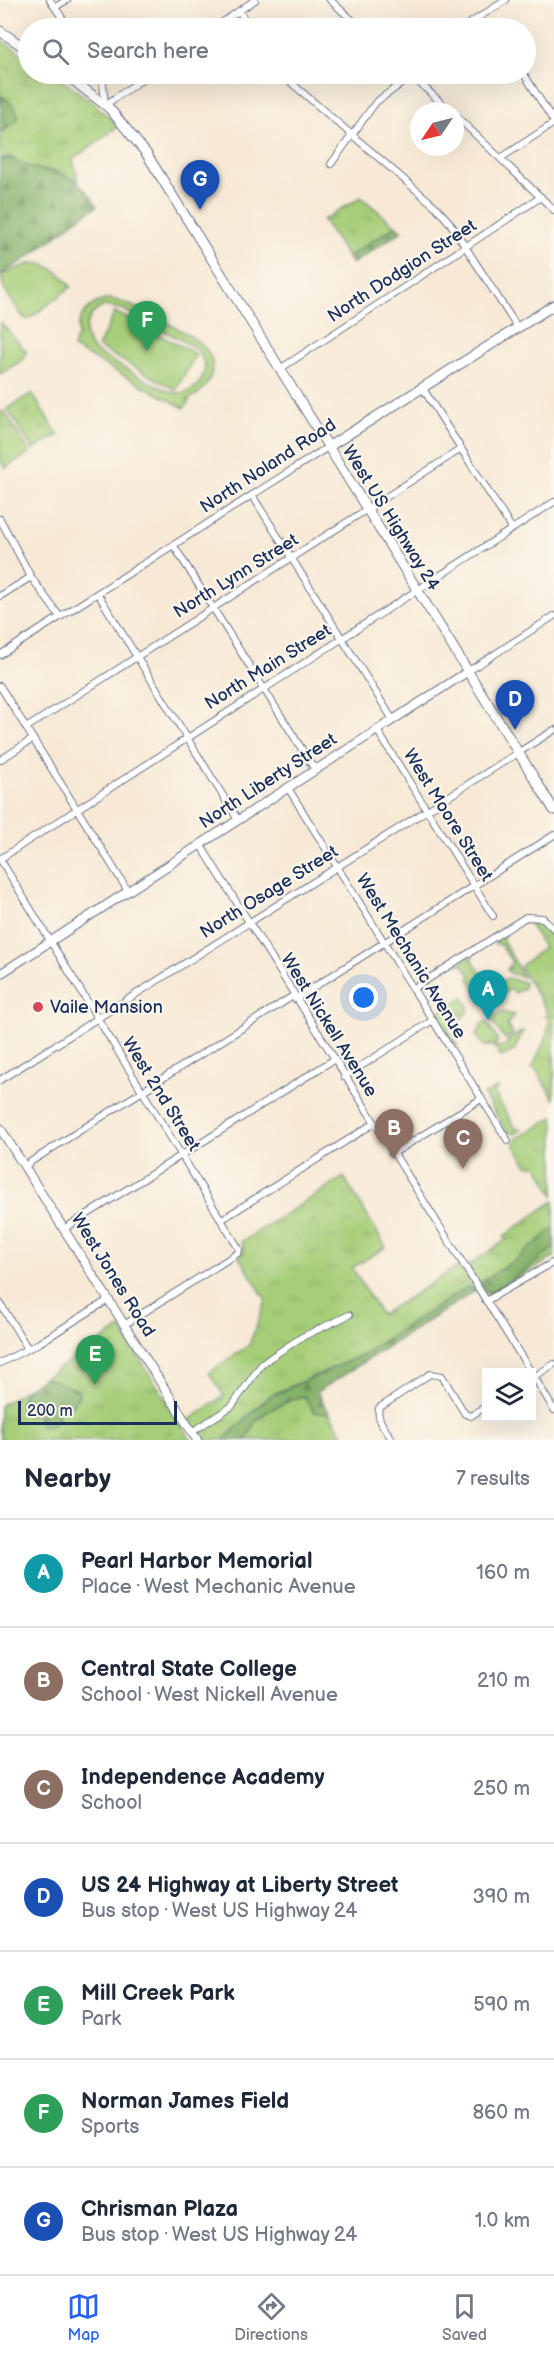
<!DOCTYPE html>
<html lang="en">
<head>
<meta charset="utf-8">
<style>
	:root { --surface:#fff; --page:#f6f6f7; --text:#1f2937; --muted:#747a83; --line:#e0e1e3; --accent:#2563eb }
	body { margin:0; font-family:"Balsamiq Sans",sans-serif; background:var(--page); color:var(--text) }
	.controls { position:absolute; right:18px; bottom:18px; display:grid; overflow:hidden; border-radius:0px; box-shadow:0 6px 24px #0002 }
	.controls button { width:54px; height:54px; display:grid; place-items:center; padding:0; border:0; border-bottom:2px solid var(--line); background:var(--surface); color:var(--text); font:30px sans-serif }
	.compass { position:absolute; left:410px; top:102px; width:54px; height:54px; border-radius:50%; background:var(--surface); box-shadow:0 6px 24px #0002; rotate:235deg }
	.scale { position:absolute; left:18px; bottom:15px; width:159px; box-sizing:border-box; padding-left:6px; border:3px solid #1b2f5e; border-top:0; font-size:16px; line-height:21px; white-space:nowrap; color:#1b2f5e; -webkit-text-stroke:4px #fbf7ec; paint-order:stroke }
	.you { position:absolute; left:364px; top:998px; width:21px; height:21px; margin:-15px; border:4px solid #fff; border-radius:50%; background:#1a73e8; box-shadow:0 0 0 9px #1a73e833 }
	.badge { display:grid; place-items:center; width:39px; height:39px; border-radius:50%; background:var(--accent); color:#fff; font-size:20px; font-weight:700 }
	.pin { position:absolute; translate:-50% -50px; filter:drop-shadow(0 2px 3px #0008) }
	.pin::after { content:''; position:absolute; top:32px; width:21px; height:18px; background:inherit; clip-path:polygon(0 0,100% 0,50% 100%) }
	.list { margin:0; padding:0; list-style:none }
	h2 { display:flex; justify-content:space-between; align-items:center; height:78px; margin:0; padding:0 24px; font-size:26px }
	h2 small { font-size:20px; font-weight:400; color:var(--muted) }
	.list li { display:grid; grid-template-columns:39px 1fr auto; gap:18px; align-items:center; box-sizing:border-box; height:108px; padding:0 24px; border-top:2px solid var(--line) }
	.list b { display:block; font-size:22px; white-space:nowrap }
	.list p { margin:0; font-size:20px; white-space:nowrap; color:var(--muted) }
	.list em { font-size:20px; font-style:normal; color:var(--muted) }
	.icon { flex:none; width:33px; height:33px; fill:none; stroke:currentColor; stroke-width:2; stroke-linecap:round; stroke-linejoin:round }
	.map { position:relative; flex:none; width:554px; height:1440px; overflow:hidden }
	.search { position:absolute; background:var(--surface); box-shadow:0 6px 24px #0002; left:18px; right:18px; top:18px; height:66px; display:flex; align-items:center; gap:15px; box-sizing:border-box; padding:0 21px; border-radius:33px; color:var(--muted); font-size:22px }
	.sheet { height:834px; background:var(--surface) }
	nav { display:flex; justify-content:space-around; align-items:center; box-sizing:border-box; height:84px; border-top:2px solid var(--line); background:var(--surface); font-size:16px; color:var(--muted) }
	nav a { display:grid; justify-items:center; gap:3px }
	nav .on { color:var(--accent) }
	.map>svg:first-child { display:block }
	.grass { fill:url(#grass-tufts); stroke:#607e6b; stroke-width:1.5 }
	.forest { fill:url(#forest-firs); stroke:#507063; stroke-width:1.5 }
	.pitch { fill:#a6ce78; stroke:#607e6b; stroke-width:1.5; fill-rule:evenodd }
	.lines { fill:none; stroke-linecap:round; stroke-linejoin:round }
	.street-casing { stroke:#687088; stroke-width:8 }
	.secondary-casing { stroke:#687088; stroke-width:10 }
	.primary-casing { stroke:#687088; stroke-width:11 }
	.street { stroke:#fff; stroke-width:6 }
	.secondary { stroke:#fff; stroke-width:8 }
	.primary { stroke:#fff; stroke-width:9 }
	.poi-dot { fill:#d1495b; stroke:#fbf7ec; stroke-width:2 }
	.labels { text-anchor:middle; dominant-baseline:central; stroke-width:4.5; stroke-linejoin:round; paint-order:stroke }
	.street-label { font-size:18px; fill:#1b2f5e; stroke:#fbf7ec }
	.poi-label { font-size:18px; fill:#1b2f5e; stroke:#fbf7ec; text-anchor:start }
</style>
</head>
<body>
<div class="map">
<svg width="554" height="1440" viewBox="0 0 554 1440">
	<defs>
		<pattern id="grass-tufts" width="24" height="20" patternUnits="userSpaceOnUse" patternTransform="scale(1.5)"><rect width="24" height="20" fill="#a6ce78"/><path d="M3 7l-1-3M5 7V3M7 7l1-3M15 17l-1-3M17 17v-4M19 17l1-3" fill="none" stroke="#8eb16a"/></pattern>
		<pattern id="forest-firs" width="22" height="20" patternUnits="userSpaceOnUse" patternTransform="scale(1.5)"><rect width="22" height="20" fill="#84b168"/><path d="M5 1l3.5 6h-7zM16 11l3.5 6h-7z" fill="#6b9059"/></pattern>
	</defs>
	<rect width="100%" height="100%" fill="#fbf7ec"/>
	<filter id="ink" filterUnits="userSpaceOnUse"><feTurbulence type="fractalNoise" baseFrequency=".0167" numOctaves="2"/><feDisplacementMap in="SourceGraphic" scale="12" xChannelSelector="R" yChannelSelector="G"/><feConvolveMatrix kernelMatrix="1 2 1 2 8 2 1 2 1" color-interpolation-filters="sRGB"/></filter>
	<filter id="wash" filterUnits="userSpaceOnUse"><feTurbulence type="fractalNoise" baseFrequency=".008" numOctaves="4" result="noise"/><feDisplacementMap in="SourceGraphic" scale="24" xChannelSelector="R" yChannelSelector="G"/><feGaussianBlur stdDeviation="1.35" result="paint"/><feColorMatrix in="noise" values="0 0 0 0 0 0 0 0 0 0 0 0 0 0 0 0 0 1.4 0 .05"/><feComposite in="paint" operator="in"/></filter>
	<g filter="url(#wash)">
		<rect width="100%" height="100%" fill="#f7e9d5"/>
		<g class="grass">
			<polygon points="0,39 28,58 28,74 53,74 86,97 119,126 73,159 78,181 55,171 29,169 11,158 0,159 0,133 6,131 0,97"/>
			<polygon points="361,197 396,226 347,257 323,220"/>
			<polygon points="32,393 58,435 33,450 7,409"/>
			<polygon points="4,411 30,453 5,468 0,460 0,413"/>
			<polygon points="532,920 542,923 554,935 554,1099 534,1067 532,1068 547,1036 549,1017 546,1017 546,1009 530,984 532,982 529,982 520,967 544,947 528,922 524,922"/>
			<polygon points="505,934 502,938 523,977 510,973 507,970 512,962 500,944 495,944 498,937"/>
			<polygon points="474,954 471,958 482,975 486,973 488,981 493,984 477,982 472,984 469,979 471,977 463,964 458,964"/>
			<polygon points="507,978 524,982 524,988 515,993 512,988 493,1001 488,992 480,996 473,986 492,987"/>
			<polygon points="463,997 469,1006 468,1012 448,1029 457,1044 457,1049 435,1015"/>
			<polygon points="502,1012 514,1015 507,1024 513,1034 505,1039 490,1019"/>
			<polygon points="486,1021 498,1040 495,1046 484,1046 476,1034 481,1029 480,1025"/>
			<polygon points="523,1031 514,1051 501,1057 495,1047 505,1047 508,1040"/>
			<polygon points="498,1087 494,1093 516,1129 522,1129 516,1134 507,1132 484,1095"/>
			<polygon points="554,1117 554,1196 537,1165 528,1166 514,1144 516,1139"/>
			<polygon points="344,1177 386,1247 352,1268 381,1315 459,1266 476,1290 467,1287 362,1355 269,1396 223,1440 203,1440 188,1421 224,1396 209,1373 249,1345 266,1300 239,1257 244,1250 241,1242"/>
			<polygon points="554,1201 554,1257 489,1295 485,1293 467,1266 506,1240 504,1236"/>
			<polygon points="121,1328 191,1440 0,1440 0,1406"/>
			<path d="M304,1396L314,1412L330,1414L346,1440H245C250,1435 251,1430 254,1424C260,1413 292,1398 304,1396Z"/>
		</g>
		<g class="forest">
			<polygon points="2,96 15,107 19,118 0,133"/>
			<path d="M11,158C47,180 71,161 97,206C63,227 36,256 0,274V159Z"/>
			<polygon points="396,226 402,231 352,264 347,257"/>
			<path d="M554,1228V1247C534,1266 513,1279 489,1293L480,1283L482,1281L517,1259Z"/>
			<path d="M467,1287L476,1290L317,1392L330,1414L314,1412L304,1396C292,1398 260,1413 254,1424C251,1430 250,1435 245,1440H223L269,1397L362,1355Z"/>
			<path d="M44,1378C56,1380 68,1386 79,1391C79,1405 66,1408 55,1411L59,1417C56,1425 50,1427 41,1427L36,1413L29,1416L24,1414L20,1406L24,1391Z"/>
		</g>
		<g class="pitch">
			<path d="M31,263C49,263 62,273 71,287L29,319L24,318L4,289L1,275Z"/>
			<path d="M110,299C127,301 189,332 202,345C222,364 210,391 187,400L189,402L184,408L73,348L76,338L78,337C75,316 90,302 110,299ZM104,306L122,309L191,345L199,352L205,366C204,381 194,394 177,393C162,392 112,361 96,352C79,338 84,315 104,306Z"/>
			<polygon points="115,312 196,354 176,390 98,347"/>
			<polygon points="0,322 26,351 24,359 0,374"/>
		</g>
	</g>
	<g filter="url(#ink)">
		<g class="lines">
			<defs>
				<g id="street">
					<polyline points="50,0 69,28"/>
					<polyline points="330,0 361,28"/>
					<polyline points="55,7 67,0"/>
					<polyline points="239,11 250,28"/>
					<polyline points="214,28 255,0"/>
					<polyline points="462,28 506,0"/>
					<polyline points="97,74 103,83 105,105"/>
					<polyline points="281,74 436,207 450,223 517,327"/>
					<polyline points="524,74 554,122"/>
					<polyline points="411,75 450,111"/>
					<polyline points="105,105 150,74"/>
					<polyline points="455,115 554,210"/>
					<polyline points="501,158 554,123"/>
					<polyline points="331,164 376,102 412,76"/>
					<polyline points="280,369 541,197"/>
					<polyline points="422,387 512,529"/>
					<polyline points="252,495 393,720"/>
					<polyline points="0,519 31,577 60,617"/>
					<polyline points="174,546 315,770"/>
					<polyline points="98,594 238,820"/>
					<polyline points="0,596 31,577"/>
					<polyline points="0,655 328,447"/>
					<polyline points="467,672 554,616"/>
					<polyline points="0,686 128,891"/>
					<polyline points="26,728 461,449"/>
					<polyline points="377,730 493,916"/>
					<polyline points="0,760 33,739"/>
					<polyline points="288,788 508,1141"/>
					<polyline points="200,844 531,1372"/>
					<polyline points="0,859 554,502"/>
					<polyline points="0,859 239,1249 238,1253 124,1325"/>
					<polyline points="414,988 526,917 543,918 554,929"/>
					<polyline points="295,999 554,835"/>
					<polyline points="344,1077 433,1020"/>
					<polyline points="0,1080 554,730"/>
					<polyline points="392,1154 481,1099"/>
					<polyline points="24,1166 293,996"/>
					<polyline points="221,1220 373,1124"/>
					<polyline points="64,1229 333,1060"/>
					<polyline points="486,1301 554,1262"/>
					<polyline points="0,1303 28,1349"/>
					<polyline points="0,1363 39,1343 108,1300"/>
					<polyline points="532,1373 554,1410"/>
					<polyline points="532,1378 554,1364"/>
					<polyline points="192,1432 232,1406 261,1365 270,1358 302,1337 349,1315"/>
					<path d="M393,1440C386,1431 376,1419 379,1408L430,1374L442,1376L465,1414L471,1416L486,1406"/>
				</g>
				<g id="secondary">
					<polyline points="0,974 467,672"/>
					<polyline points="0,1128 197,1440"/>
				</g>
				<g id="primary">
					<polyline points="0,31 28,50"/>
					<polyline points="65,74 109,108 146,153 554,810"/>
					<polyline points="328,447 554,305"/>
				</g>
			</defs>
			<use href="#street" class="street-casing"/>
			<use href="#secondary" class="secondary-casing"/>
			<use href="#primary" class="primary-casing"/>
			<use href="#street" class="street"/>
			<use href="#secondary" class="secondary"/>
			<use href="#primary" class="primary"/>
		</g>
	</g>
	<circle class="poi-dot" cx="38" cy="1007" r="6"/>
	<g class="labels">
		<g class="street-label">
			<text transform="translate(402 271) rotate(-33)">North Dodgion Street</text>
			<text transform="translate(268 466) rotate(-33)">North Noland Road</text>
			<text transform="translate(391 518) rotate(58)">West US Highway 24</text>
			<text transform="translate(236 576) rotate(-32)">North Lynn Street</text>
			<text transform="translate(268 667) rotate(-32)">North Main Street</text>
			<text transform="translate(268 781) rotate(-33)">North Liberty Street</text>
			<text transform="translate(448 815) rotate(58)">West Moore Street</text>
			<text transform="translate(269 892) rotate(-32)">North Osage Street</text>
			<text transform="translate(411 956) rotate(58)">West Mechanic Avenue</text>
			<text transform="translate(329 1025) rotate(58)">West Nickell Avenue</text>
			<text transform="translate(161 1094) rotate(58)">West 2nd Street</text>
			<text transform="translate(113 1275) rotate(58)">West Jones Road</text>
		</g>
		<g class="poi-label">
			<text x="50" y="1007">Vaile Mansion</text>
		</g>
	</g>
</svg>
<div class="controls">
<button><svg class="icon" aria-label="layers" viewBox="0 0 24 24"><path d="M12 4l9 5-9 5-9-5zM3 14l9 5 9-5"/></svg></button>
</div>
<svg class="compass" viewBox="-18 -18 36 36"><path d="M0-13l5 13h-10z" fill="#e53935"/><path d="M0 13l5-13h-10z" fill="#747a83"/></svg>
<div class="scale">200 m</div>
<div class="you"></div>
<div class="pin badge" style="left:488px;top:1020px;background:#0f9aa8">A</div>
<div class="pin badge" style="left:394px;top:1159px;background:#8d6e63">B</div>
<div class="pin badge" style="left:463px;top:1169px;background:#8d6e63">C</div>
<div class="pin badge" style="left:515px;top:730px;background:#1a4fb4">D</div>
<div class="pin badge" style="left:95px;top:1385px;background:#2e9e5b">E</div>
<div class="pin badge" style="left:147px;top:351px;background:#2e9e5b">F</div>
<div class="pin badge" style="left:200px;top:210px;background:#1a4fb4">G</div>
<div class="search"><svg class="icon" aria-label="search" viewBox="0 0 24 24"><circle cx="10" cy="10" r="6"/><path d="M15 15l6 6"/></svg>Search here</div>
</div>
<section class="sheet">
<h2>Nearby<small>7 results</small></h2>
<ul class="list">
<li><span class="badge" style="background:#0f9aa8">A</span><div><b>Pearl Harbor Memorial</b><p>Place · West Mechanic Avenue</p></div><em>160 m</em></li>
<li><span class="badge" style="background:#8d6e63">B</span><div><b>Central State College</b><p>School · West Nickell Avenue</p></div><em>210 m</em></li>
<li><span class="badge" style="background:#8d6e63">C</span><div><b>Independence Academy</b><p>School</p></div><em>250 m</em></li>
<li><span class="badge" style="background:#1a4fb4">D</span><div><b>US 24 Highway at Liberty Street</b><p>Bus stop · West US Highway 24</p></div><em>390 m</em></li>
<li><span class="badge" style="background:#2e9e5b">E</span><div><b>Mill Creek Park</b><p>Park</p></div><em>590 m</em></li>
<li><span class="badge" style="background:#2e9e5b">F</span><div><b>Norman James Field</b><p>Sports</p></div><em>860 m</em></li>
<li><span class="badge" style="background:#1a4fb4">G</span><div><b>Chrisman Plaza</b><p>Bus stop · West US Highway 24</p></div><em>1.0 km</em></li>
</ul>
</section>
<nav>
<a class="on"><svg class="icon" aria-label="map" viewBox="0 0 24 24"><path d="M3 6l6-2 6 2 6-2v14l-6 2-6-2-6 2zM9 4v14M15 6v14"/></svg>Map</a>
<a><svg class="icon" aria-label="directions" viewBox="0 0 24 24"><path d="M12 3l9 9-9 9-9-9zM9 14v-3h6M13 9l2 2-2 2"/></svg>Directions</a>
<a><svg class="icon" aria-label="saved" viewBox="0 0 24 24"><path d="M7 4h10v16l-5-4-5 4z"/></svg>Saved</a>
</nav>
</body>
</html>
